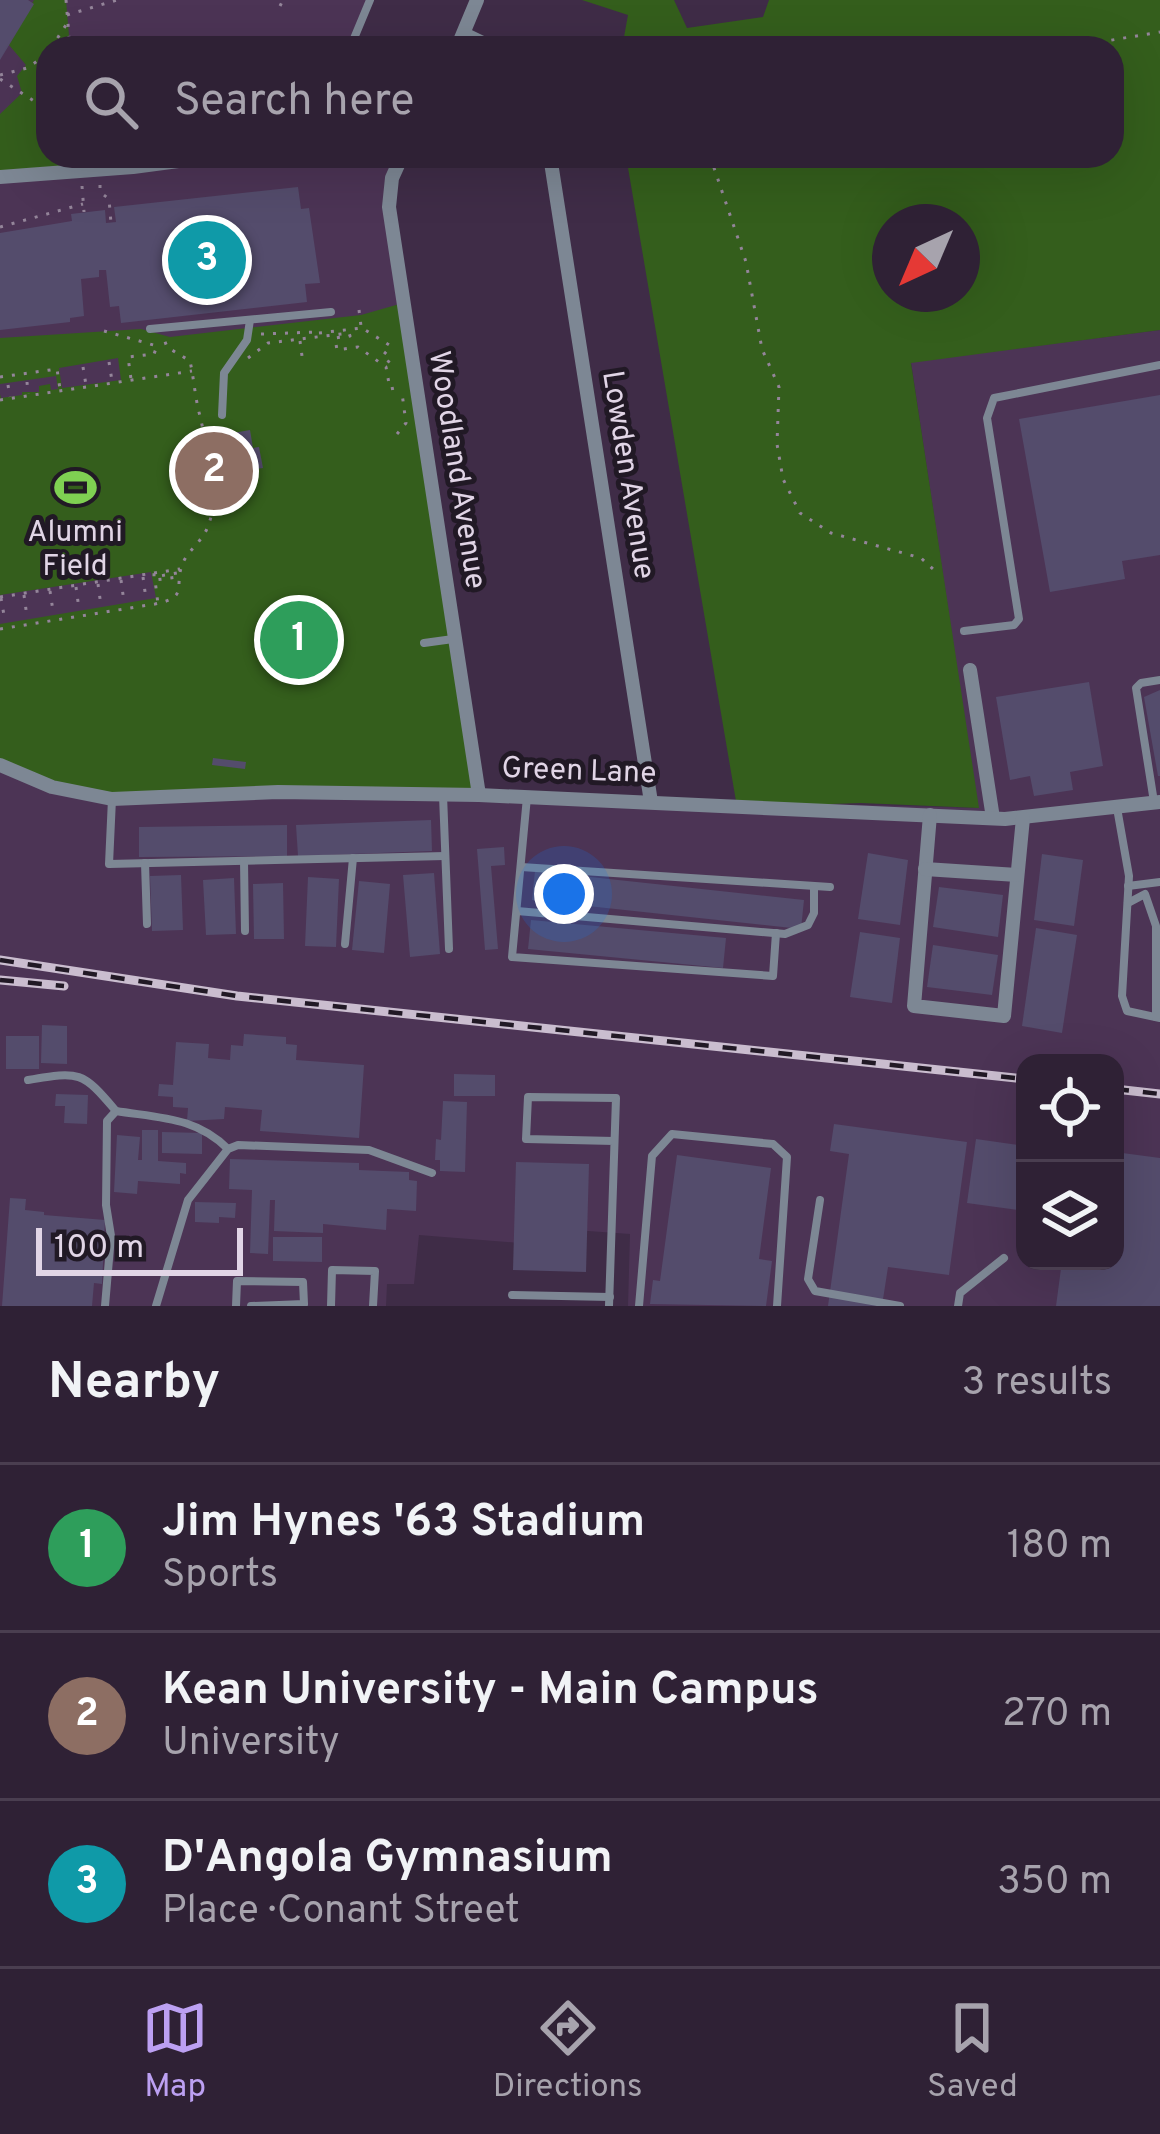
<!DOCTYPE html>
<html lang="en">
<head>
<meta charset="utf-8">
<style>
	:root { --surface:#2f2135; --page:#37293d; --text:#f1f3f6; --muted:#a7a3ad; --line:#4a3e50; --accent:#bca0f2 }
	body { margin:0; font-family:Overpass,sans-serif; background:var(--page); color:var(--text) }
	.controls { position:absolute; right:36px; bottom:36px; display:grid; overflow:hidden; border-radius:24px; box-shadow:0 12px 48px #0002 }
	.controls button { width:108px; height:108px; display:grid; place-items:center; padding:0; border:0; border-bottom:3px solid var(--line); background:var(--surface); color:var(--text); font:60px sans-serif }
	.compass { position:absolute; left:872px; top:204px; width:108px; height:108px; border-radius:50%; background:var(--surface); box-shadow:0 12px 48px #0002; rotate:224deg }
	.scale { position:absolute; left:36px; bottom:30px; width:207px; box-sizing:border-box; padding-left:12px; border:6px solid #e1d5e6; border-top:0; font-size:33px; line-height:42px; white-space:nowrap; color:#e1d5e6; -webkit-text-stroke:9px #211925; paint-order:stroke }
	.you { position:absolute; left:564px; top:894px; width:42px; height:42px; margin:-30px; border:9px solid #fff; border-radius:50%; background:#1a73e8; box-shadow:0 0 0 18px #1a73e833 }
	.badge { display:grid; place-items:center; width:78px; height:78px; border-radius:50%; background:var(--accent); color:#fff; font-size:39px; font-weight:700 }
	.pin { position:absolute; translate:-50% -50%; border:6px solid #fff; box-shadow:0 3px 12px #0006 }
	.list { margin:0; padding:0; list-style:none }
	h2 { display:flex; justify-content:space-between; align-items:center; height:156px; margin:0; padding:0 48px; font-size:51px }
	h2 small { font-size:39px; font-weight:400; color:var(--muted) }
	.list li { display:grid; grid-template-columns:78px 1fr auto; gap:36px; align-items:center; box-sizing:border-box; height:168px; padding:0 48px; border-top:3px solid var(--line) }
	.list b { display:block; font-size:45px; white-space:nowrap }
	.list p { margin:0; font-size:39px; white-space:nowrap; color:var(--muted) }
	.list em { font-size:39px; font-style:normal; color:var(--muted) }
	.icon { flex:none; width:66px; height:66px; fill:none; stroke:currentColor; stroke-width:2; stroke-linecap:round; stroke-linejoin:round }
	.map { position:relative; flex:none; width:1160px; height:1306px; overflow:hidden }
	.search { position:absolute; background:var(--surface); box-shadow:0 12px 48px #0002; left:36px; right:36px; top:36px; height:132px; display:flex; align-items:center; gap:30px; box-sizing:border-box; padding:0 42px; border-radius:36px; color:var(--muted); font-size:45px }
	.sheet { height:660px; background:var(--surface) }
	nav { display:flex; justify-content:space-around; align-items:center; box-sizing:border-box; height:168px; border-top:3px solid var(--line); background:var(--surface); font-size:33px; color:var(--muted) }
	nav a { display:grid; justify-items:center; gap:6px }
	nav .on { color:var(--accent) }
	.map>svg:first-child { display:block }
	.built { fill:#4c3455; fill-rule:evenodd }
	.green { fill:#345e1c; fill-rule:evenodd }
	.building { fill:#544c6c }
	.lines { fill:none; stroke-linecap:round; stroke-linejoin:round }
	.path { stroke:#94859a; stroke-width:3; stroke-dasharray:3 9; stroke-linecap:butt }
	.lane { stroke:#7d8794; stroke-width:8 }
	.street { stroke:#7d8794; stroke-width:14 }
	.rail-casing { stroke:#cabdcf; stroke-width:9 }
	.rail { stroke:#211925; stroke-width:4.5; stroke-dasharray:14; stroke-linecap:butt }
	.labels { text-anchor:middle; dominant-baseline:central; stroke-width:10; stroke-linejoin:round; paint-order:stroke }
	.street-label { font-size:30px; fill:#e1d5e6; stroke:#211925 }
	.poi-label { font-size:30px; fill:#e1d5e6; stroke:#211925 }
</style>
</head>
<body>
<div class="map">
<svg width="1160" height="1306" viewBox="0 0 1160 1306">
	<rect width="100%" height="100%" fill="#3f2c47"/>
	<path class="built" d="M0,0H370L350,48H48V156H402L389,193L479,795L978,808L911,362L1160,330V1306H628L630,1234L574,1230L572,1247L419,1235L414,1284H387L386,1306H0ZM1025,1063H1115V1261H1025Z"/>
	<g class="green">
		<polygon points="34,0 66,0 70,48 48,48 48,156 161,156 156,164 0,173 0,114 22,93 17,76 26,65 9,45"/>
		<path d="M582,0H674L687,28L763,17L769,0H1160V330L911,363L979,808L861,803L737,807L626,156H1112V48H622L628,15ZM890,222H962V294H890Z"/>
		<path d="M403,303L479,795L112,799L0,765V624L156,598L151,572L0,595V394L1,398L22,395V392H39V386L50,384L51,390L58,389L56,376L0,384V338L141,329L170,337L361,315ZM118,358L121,380L62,388L59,368Z"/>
	</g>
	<g class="building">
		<polygon points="0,0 28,0 34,4 0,60"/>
		<polygon points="298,187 301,209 309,208 320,283 305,284 307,302 121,323 119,306 110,307 106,270 99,270 99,277 81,279 84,316 70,318 70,322 0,330 0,233 72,221 71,214 105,210 106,223 116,222 114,207"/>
		<polygon points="1160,395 1160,555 1122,561 1125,579 1050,592 1019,419"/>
		<polygon points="250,430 253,448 259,447 263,468 256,469 258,480 224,485 216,436"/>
		<polygon points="1089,682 1103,766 1070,772 1073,790 1034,796 1030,776 1010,780 996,697"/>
		<polygon points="1160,690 1160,776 1158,776 1144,697"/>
		<polygon points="213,758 246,762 245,769 212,765"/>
		<polygon points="431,820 432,851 298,856 296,825"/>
		<polygon points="287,825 287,856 139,857 139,827"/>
		<polygon points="504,847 505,865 491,866 498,949 485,950 477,849"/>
		<polygon points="868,853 908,860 900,925 858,919"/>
		<polygon points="1042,854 1083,860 1074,926 1034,920"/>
		<polygon points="535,871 804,900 801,929 532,900"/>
		<polygon points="434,873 440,954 410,957 403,875"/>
		<polygon points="181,875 183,930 152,931 150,876"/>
		<polygon points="308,877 339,879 336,947 305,946"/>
		<polygon points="234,878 236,934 206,935 203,880"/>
		<polygon points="359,881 390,884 384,953 352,950"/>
		<polygon points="283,883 284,939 254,939 253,884"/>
		<polygon points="939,887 1003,895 998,937 933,927"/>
		<polygon points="531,920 726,938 723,968 528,949"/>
		<polygon points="1036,928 1077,935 1062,1033 1022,1026"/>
		<polygon points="860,932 900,938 892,1003 850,997"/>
		<polygon points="933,945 998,955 992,995 927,987"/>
		<polygon points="42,1025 67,1026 67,1064 41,1063"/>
		<polygon points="244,1034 286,1037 286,1044 297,1045 296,1060 364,1065 359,1138 260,1131 262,1110 225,1107 224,1119 187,1121 188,1108 173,1107 173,1097 158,1096 159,1084 173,1085 176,1042 209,1044 208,1058 230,1060 231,1045 243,1046"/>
		<rect x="6" y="1036" width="33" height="33"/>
		<polygon points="454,1074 495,1075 495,1096 454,1096"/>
		<polygon points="56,1094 88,1095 87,1124 64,1123 65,1106 55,1106"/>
		<polygon points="443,1101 467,1102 465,1172 440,1171 440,1160 435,1160 436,1139 441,1140"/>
		<polygon points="834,1124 967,1142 949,1275 888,1267 882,1306 828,1306 849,1154 830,1151"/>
		<polygon points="142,1130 158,1130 158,1161 186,1163 186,1174 180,1173 180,1184 138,1181 137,1194 114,1192 117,1135 140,1137 138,1160 142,1160"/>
		<polygon points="162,1132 202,1133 202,1154 162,1153"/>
		<polygon points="976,1139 1025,1146 1025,1211 967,1203"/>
		<polygon points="1115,1152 1160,1158 1160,1306 1056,1306 1062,1261 1115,1261"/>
		<polygon points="677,1155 771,1168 759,1259 772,1261 766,1306 650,1304 653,1280 660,1281"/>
		<polygon points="230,1159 359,1163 359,1170 409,1172 409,1180 417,1181 416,1211 387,1209 386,1230 323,1224 323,1233 274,1231 275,1200 270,1200 268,1254 250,1253 252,1190 229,1189"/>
		<polygon points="516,1162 589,1164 586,1272 513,1270"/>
		<polygon points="10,1198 26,1199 25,1210 44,1212 44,1215 105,1220 102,1284 94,1283 92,1306 2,1306"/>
		<polygon points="195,1202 236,1203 235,1218 219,1217 219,1223 195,1222"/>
		<polygon points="273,1237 322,1237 322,1262 273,1261"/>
	</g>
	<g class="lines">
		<g class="path">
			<polyline points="66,0 70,48"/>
			<polyline points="280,6 283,0"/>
			<polyline points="67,15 117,0"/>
			<polyline points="51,48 66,25"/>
			<polyline points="1064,48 1160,32"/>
			<polyline points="0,75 27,68 48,54"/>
			<polyline points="0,79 48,110"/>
			<polyline points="710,156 746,262 762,349 779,387 777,444 783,479 800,513 831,533 921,558 933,569"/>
			<polyline points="100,185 100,192 109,199 111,223"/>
			<polyline points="82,186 84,212"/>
			<polyline points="0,227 83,204"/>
			<polyline points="359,310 361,326"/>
			<polyline points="104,331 157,346 154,354 128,357 131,379"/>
			<polyline points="319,333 362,328 394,348"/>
			<polyline points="261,334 317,332"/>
			<polyline points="300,341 302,356"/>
			<polyline points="384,352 391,358 386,365"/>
			<polyline points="248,358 268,343 349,333 350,336 335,338 337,350 358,347 386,367 390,389 400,387"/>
			<polyline points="109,362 112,381"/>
			<polyline points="83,367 86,385"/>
			<polyline points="0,377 57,369 60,389"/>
			<polyline points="27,382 28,394"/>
			<polyline points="8,385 10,397"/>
			<polyline points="0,400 192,371"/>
			<polyline points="397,434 406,423 402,393"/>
			<polyline points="154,573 180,569"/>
			<polyline points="143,577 146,599"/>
			<polyline points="121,580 124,602"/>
			<polyline points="98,584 101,606"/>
			<polyline points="76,587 79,609"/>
			<polyline points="50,591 53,611"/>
			<polyline points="24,595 27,617"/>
			<polyline points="0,597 154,573 154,577 177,573 178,577 155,580 158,604"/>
			<polyline points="1,598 5,621"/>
			<path d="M0,629L155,604C189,597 174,588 182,565C187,551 203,541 208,526C223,487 208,454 200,416C195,398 194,379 190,361L167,347L164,339"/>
		</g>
		<g class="lane">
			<polyline points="350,48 370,0"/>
			<polyline points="150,329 331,312"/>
			<polyline points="222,415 224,373 247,340 250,320"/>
			<polyline points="964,631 1014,625 1019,619 987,418 994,398 1160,365"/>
			<polyline points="424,643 453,639"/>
			<polyline points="443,795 449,949"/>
			<polyline points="527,797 512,957 773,976 776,933"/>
			<polyline points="112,799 109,864 445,856"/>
			<polyline points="1154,802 1136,688 1141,683 1160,680"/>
			<polyline points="1117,808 1129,876 1122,996 1127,1011 1160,1018"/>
			<polyline points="244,861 245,931"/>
			<polyline points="145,863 147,924"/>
			<polyline points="521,867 830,887"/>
			<polyline points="1128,886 1160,882"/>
			<polyline points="1128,903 1145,894 1156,926 1156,1017"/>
			<polyline points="517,911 785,934 808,925 814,913 814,887"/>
			<polyline points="345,944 353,858"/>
			<path d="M28,1080C80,1071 82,1071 116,1111"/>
			<polyline points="820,1200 808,1279 815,1291 900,1306"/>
			<polyline points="512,1295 610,1297"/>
			<path d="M105,1306L111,1236L106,1205L107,1121L116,1111C160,1118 196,1117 228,1149"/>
			<polyline points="156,1306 188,1200 228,1149 238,1145 369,1150 432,1173"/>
			<polyline points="236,1306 237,1281 303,1282 304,1304 251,1306"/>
			<polyline points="331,1306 332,1270 375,1271 373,1306"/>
			<polyline points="609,1306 616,1098 528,1097 526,1139 614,1141"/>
			<polyline points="639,1306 652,1156 672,1134 773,1144 787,1157 777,1306"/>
			<polyline points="958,1306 960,1293 1004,1258"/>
		</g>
		<g class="street">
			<polyline points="464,34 493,48"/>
			<polyline points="457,48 477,0"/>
			<polyline points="402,156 392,178 389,207 479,795"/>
			<polyline points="550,156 651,802"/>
			<polyline points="0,177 133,167 216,156"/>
			<polyline points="970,670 993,818"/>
			<polyline points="0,765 52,787 112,799 278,792 479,795 1005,819 1160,802"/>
			<polyline points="930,815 914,1006 1004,1016 1023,818"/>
			<polyline points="925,869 1017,875"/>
		</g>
		<defs>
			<g id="rail">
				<polyline points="0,960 237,996 1025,1079"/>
				<polyline points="0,980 64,986"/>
				<polyline points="1115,1089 1160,1094"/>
			</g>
		</defs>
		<use href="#rail" class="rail-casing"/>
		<use href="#rail" class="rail"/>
	</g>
	<defs>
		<symbol id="stadium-bare" viewBox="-9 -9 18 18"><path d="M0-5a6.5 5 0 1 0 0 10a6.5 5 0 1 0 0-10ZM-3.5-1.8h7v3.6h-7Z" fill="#7fd052" stroke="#211925" stroke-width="2.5" paint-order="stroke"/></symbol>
	</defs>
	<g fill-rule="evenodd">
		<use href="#stadium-bare" x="46" y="458" width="59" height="59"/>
	</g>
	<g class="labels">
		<g class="street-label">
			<text transform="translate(456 470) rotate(81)">Woodland Avenue</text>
			<text transform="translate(627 475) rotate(81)">Lowden Avenue</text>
			<text transform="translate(579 772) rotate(2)">Green Lane</text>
		</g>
		<g class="poi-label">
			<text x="75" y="533">Alumni<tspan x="75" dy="34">Field</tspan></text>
		</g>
	</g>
</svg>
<div class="controls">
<button><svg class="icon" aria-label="locate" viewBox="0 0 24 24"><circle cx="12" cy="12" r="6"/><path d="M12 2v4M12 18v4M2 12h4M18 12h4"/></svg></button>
<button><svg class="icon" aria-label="layers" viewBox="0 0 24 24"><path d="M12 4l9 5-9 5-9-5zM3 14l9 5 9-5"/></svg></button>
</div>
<svg class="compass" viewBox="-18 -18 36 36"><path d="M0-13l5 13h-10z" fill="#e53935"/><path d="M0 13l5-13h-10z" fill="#a7a3ad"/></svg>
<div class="scale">100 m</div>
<div class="you"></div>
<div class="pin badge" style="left:299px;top:640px;background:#2e9e5b">1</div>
<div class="pin badge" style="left:214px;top:471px;background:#8d6e63">2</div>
<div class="pin badge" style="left:207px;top:260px;background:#0f9aa8">3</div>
<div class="search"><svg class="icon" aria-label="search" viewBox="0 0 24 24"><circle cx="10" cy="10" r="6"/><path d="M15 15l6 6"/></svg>Search here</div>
</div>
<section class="sheet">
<h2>Nearby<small>3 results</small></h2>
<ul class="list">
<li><span class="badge" style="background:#2e9e5b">1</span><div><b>Jim Hynes '63 Stadium</b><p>Sports</p></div><em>180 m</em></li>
<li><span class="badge" style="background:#8d6e63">2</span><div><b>Kean University - Main Campus</b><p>University</p></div><em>270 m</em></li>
<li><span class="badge" style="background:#0f9aa8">3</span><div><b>D'Angola Gymnasium</b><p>Place · Conant Street</p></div><em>350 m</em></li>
</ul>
</section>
<nav>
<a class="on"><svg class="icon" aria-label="map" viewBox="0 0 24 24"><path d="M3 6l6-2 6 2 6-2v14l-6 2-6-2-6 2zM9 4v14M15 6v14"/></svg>Map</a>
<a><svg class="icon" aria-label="directions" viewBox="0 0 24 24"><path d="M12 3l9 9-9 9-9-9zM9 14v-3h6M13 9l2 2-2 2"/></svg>Directions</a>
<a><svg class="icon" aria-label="saved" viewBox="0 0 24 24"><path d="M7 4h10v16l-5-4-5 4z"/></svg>Saved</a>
</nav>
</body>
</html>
